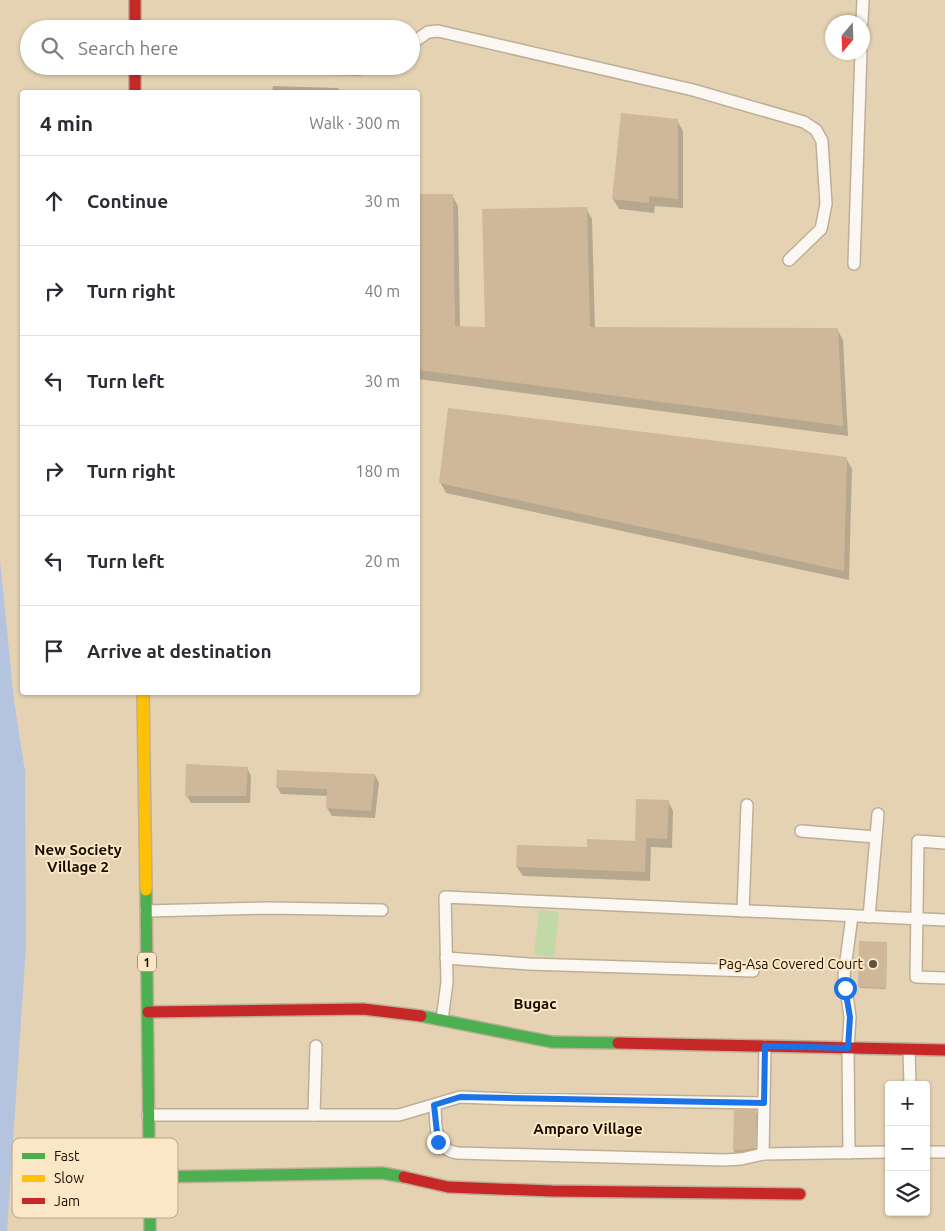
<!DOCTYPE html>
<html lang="en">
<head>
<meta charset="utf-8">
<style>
	:root { --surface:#fff; --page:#f2f2f3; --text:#2b2b33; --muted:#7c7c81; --line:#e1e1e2 }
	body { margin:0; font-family:Ubuntu,sans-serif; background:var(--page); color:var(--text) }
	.controls { position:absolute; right:15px; bottom:15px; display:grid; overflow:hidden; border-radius:5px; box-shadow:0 1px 4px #0004 }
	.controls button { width:45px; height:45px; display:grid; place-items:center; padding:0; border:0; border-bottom:1px solid var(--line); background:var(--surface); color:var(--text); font:25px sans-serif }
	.compass { position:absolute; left:825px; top:15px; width:45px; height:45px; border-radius:50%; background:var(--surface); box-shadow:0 1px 4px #0004; rotate:199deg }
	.stop { position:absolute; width:15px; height:15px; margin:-11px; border:4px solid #1a73e8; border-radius:50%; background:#fff }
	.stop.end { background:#1a73e8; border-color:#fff; box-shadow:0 1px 5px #0008 }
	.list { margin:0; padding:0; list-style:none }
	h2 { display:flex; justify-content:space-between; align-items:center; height:65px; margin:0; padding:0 20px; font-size:21px }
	h2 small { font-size:16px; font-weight:400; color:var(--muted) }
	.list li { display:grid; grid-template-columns:32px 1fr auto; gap:15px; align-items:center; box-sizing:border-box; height:90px; padding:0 20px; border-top:1px solid var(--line) }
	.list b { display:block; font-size:19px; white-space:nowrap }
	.list em { font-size:16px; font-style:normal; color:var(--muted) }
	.icon { flex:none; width:28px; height:28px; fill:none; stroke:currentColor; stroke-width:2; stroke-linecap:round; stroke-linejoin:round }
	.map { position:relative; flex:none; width:945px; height:1231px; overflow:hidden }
	.search { position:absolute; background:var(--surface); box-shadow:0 1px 4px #0004; left:20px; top:20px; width:400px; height:55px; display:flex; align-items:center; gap:12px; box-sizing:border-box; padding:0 18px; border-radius:28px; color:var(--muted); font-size:19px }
	.panel { position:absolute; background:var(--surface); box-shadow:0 1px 4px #0004; left:20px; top:90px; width:400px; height:605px; border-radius:5px }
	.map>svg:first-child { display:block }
	.green { fill:#c2d8a6 }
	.water { fill:#b4c4df }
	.shadow { fill:#0003 }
	.building { fill:#cfb79a }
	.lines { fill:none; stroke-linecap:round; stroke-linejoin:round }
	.street-casing { stroke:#bdaf97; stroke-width:14 }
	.fast-casing { stroke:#bdaf97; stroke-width:14 }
	.slow-casing { stroke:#bdaf97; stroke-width:14 }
	.jam-casing { stroke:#bdaf97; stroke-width:14 }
	.street { stroke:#fbf8f4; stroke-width:11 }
	.fast { stroke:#4caf50; stroke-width:11 }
	.slow { stroke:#ffc107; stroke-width:11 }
	.jam { stroke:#c62828; stroke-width:11 }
	.route { stroke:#1a73e8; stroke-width:6 }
	.poi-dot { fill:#60523f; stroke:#fbe7c5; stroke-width:2 }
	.labels { text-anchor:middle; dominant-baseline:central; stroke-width:4; stroke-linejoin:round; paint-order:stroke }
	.shield { fill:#fbe7c5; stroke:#5d4e3b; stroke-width:1 }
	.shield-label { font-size:12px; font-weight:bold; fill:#190d00 }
	.poi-label { font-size:14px; fill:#190d00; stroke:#fbe7c5; text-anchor:end }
	.neighbourhood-label { font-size:15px; font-weight:bold; fill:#190d00; stroke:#fbe7c5 }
	.key { fill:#fbe7c5; stroke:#b7a68a; stroke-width:1 }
	.key-label { font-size:14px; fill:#190d00 }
</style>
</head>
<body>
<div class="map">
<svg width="945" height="1231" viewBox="0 0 945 1231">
	<rect width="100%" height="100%" fill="#e4d2b3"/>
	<polygon class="green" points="539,910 559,912 554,957 534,955"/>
	<polygon class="water" points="0,560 14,701 25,771 26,946 7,1231 0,1231"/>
	<g class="shadow">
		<polygon points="273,86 338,88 341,92 272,92"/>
		<polygon points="677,120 683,131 683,208 655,206 654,213 619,209 613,199"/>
		<polygon points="452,195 458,206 460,328 486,328 586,208 592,219 595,328 837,329 843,340 848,436 418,379 418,196"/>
		<polygon points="846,458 852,469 849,580 446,493 440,482"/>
		<polygon points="247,768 251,776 250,803 191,803 186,795"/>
		<polygon points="375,775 379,783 375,818 332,816 327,808 328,796 281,794 277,787"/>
		<polygon points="668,801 673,811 672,848 651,847 650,881 523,876 517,867 588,849 636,842"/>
		<polygon points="887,943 886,989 860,988 859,986"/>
		<polygon points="735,1111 756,1112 757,1114 756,1150 735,1153 734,1151"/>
	</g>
	<g class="building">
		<polygon points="621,113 678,119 678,199 649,196 649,203 612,199"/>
		<polygon points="418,194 453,194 455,326 485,327 482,209 587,207 590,327 838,328 843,426 418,370"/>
		<polygon points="448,408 847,457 844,571 439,483"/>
		<polygon points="186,764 248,767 246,796 185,796"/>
		<polygon points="277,770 375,774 371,811 326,808 327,789 276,787"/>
		<polygon points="636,799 669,800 667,839 646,838 645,872 516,867 517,845 587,847 587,839 635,841"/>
		<polygon points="859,941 887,942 886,988 858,987"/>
		<polygon points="734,1110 756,1110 756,1148 733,1151"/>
	</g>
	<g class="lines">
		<defs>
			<g id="street">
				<polyline points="862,22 863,0"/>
				<polyline points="411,44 428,32 438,31 693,90 804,122 816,130 822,141 826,204 821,229 789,260"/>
				<polyline points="261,66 359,69 372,66"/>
				<polyline points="854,264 861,52"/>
				<polyline points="801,831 875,837"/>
				<polyline points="945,843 918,841 916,977 945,978"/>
				<polyline points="146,911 269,908 382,910"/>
				<polyline points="743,911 747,805"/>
				<polyline points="869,917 878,814"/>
				<polyline points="446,958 529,964 753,971"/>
				<polyline points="442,1020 447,982 445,897 945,920"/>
				<polyline points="909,1050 910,1085"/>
				<path d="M435,1105C436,1125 433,1149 457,1153L725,1160L741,1159L763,1154L889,1152"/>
				<polyline points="148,1115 399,1115 460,1097 511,1099 764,1103"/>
				<polyline points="314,1115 316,1046"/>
				<polyline points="926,1152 945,1152"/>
				<polyline points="849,1153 848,1048 850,1017 844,975 852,916"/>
				<polyline points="763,1154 765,1046"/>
			</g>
			<g id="fast">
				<polyline points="146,890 150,1231"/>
				<polyline points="421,1016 552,1042 618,1043"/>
				<polyline points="149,1177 382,1173 404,1177"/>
			</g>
			<polyline id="slow" points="143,692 146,890"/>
			<g id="jam">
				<polyline points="135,0 135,29"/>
				<polyline points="135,66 135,92"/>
				<polyline points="148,1012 363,1009 421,1016"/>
				<polyline points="618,1043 945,1050"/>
				<polyline points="404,1177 448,1187 552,1191 800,1194"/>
			</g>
		</defs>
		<use href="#street" class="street-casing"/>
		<use href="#fast" class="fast-casing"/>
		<use href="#slow" class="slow-casing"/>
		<use href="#jam" class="jam-casing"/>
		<use href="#street" class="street"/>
		<use href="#fast" class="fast"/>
		<use href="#slow" class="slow"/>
		<use href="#jam" class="jam"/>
	</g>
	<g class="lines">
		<polyline class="route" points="438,1142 434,1105 460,1097 764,1103 765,1046 848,1048 850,1017 845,988"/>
	</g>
	<circle class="poi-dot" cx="873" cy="964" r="5"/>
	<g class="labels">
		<rect class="shield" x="138" y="952.5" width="18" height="19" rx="4"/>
		<g class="shield-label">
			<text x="147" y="962">1</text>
		</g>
		<g class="poi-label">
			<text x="863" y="964">Pag-Asa Covered Court</text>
		</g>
		<g class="neighbourhood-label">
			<text x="78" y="849">New Society<tspan x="78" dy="17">Village 2</tspan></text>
			<text x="535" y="1003">Bugac</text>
			<text x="588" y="1128">Amparo Village</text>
		</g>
	</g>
	<rect x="12" y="1138" width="166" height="80" rx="8" class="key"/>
	<rect x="22" y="1153" width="23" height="6" fill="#4caf50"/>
	<rect x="22" y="1175" width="23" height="7" fill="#ffc107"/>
	<rect x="22" y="1198" width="23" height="6" fill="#c62828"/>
	<g class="key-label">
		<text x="54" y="1161">Fast</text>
		<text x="54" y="1183">Slow</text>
		<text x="54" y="1206">Jam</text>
	</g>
</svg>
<div class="controls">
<button>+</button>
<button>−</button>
<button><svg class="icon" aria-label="layers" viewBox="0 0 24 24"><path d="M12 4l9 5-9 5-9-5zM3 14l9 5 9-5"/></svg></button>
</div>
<svg class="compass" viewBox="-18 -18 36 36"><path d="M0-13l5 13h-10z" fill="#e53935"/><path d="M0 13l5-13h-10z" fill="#7c7c81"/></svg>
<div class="stop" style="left:845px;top:988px"></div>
<div class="stop end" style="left:438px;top:1142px"></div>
<div class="search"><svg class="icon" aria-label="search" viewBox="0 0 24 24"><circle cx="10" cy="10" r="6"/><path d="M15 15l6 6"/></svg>Search here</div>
<section class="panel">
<h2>4 min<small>Walk · 300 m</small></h2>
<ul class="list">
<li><svg class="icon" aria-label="ahead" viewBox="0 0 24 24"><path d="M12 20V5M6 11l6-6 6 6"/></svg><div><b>Continue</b></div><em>30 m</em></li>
<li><svg class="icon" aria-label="right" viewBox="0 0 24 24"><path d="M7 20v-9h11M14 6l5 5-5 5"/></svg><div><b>Turn right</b></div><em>40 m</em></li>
<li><svg class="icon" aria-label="left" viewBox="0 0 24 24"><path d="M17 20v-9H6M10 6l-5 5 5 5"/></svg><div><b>Turn left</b></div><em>30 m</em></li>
<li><svg class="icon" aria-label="right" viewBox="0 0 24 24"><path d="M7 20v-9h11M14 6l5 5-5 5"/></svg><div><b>Turn right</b></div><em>180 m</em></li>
<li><svg class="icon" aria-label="left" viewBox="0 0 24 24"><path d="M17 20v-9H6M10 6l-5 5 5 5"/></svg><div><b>Turn left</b></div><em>20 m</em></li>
<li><svg class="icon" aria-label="arrive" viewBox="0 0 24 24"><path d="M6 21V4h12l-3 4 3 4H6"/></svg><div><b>Arrive at destination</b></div></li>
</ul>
</section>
</div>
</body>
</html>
